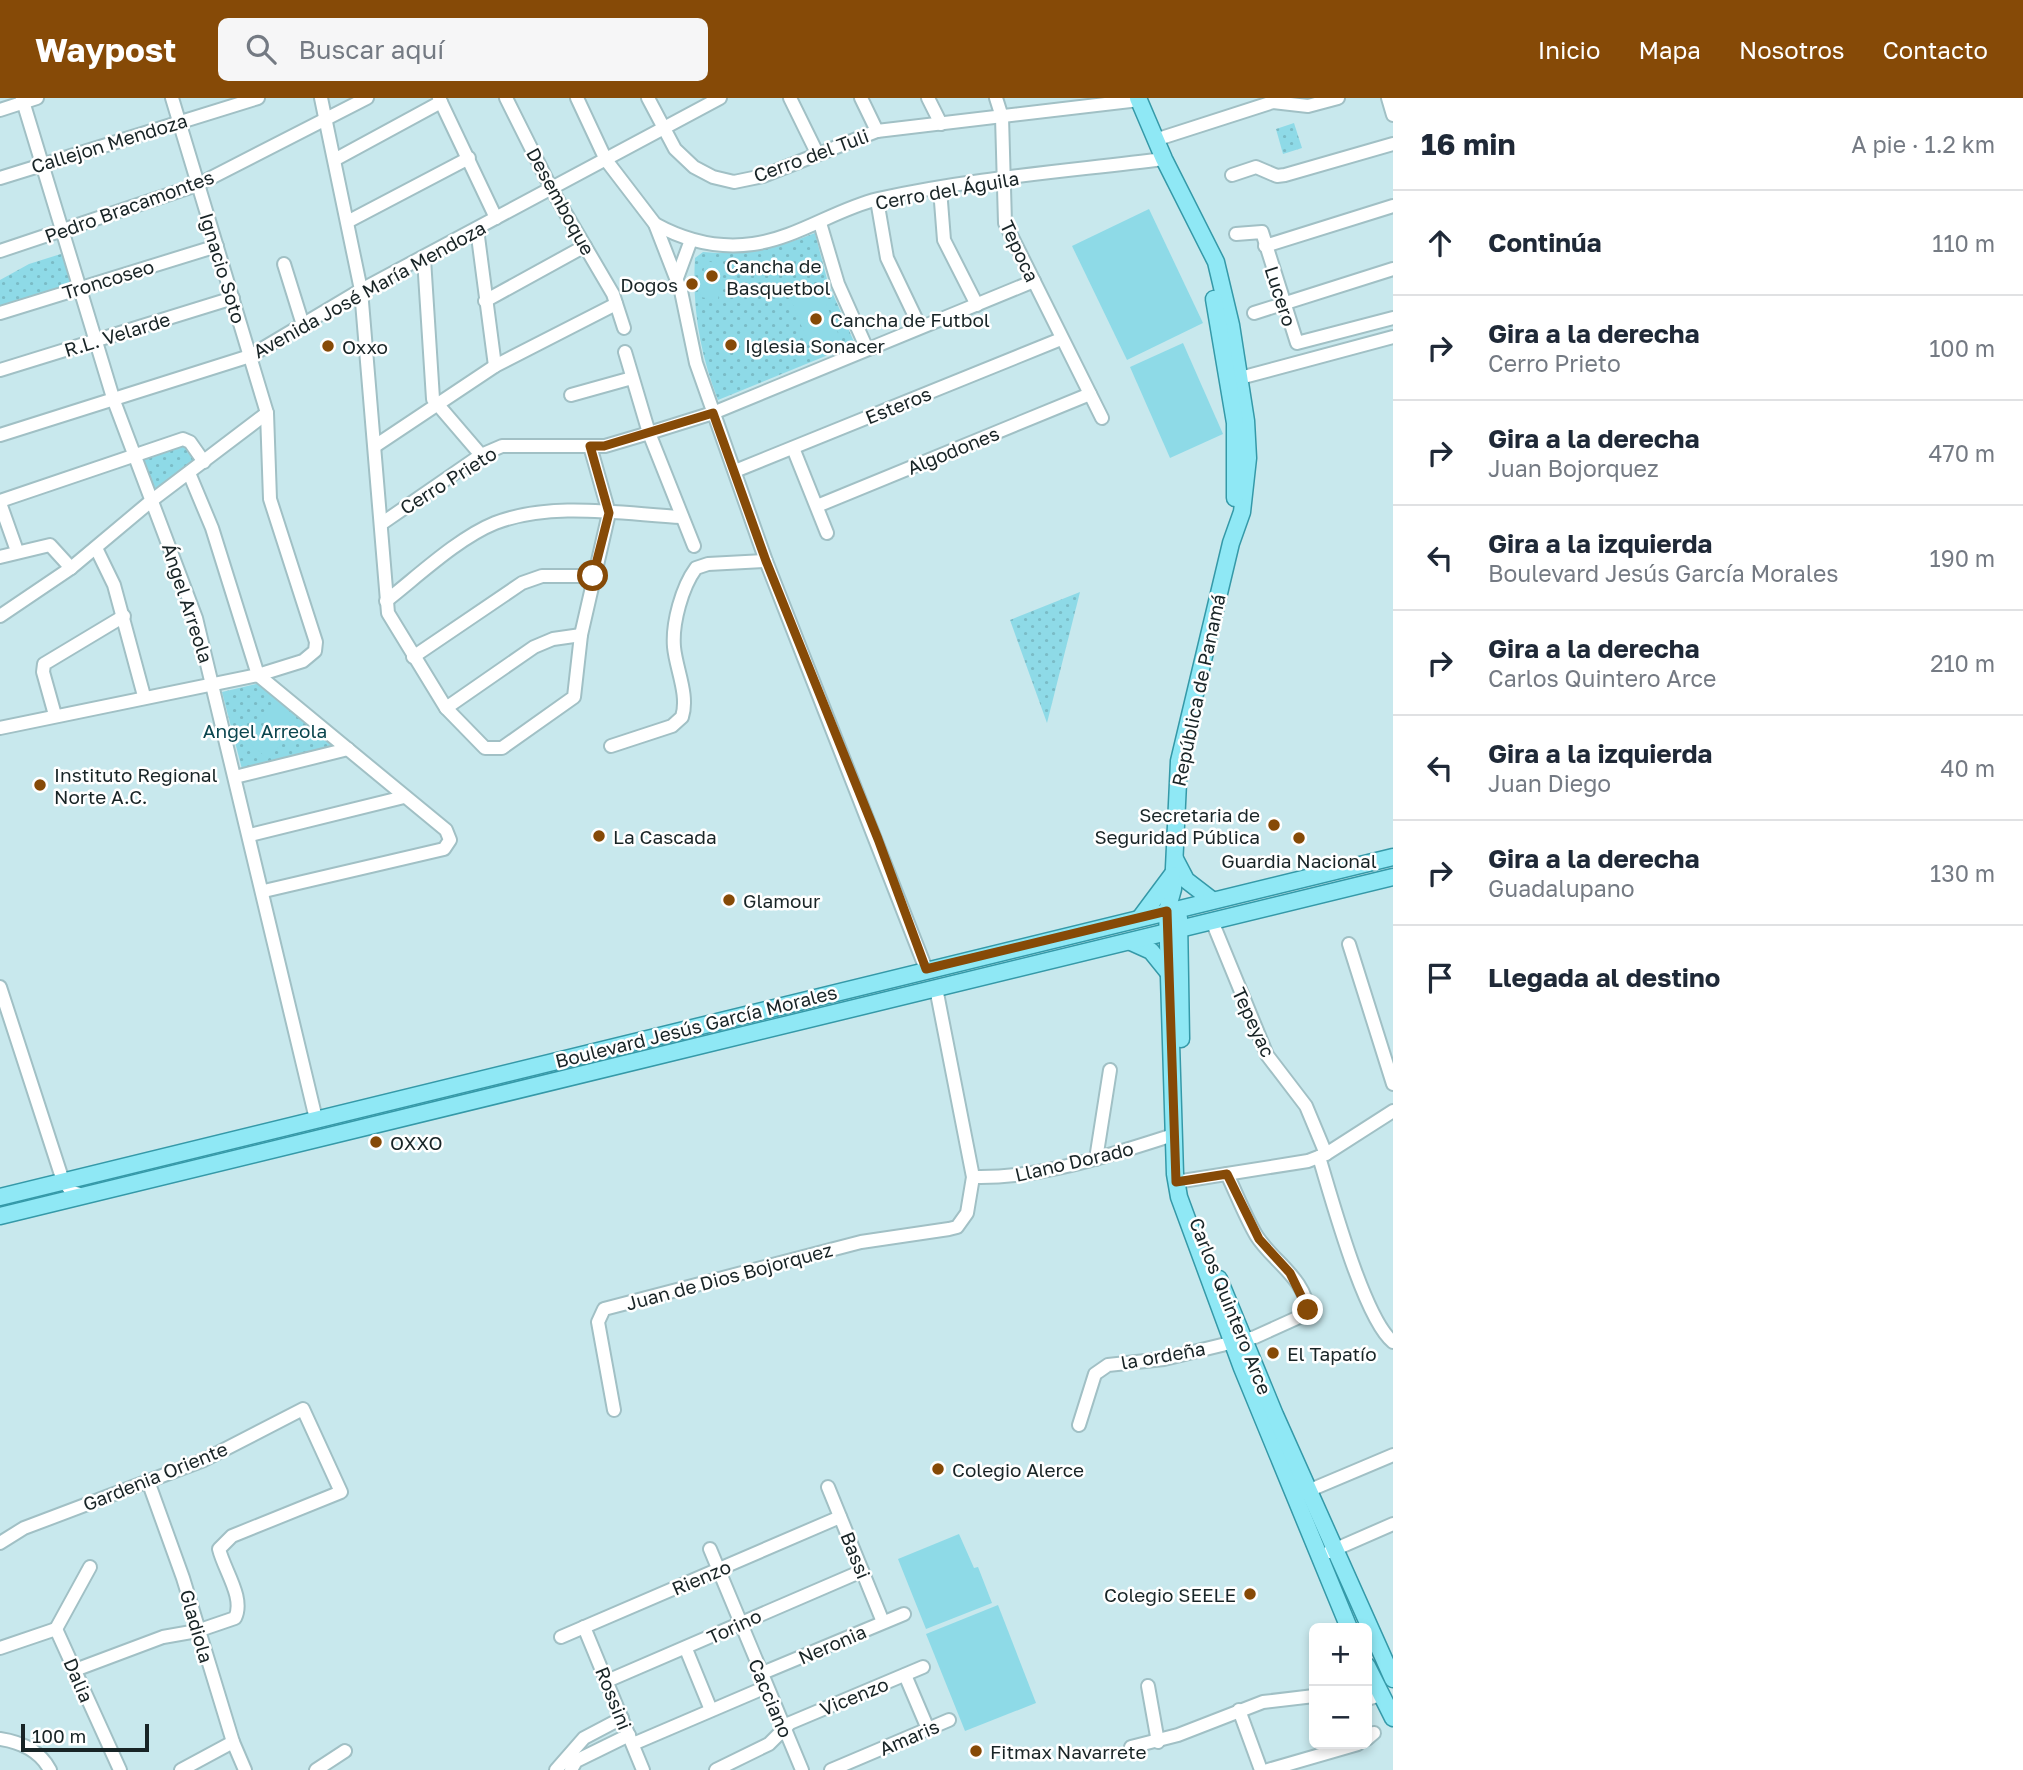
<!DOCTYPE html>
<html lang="es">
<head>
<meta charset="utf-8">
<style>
	:root { --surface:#fff; --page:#f6f6f7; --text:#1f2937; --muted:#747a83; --line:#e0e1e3; --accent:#864a07 }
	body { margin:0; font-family:"Golos Text",sans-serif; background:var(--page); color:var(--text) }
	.controls { position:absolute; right:21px; bottom:21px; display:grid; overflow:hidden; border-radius:10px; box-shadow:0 4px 10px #0003 }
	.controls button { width:63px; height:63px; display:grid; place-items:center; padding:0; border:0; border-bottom:2px solid var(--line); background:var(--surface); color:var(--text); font:35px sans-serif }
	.scale { position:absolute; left:21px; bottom:18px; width:128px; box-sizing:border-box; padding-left:7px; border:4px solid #182426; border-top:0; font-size:19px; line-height:24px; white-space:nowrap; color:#182426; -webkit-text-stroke:5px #fff; paint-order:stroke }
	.stop { position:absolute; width:21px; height:21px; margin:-16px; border:5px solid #864a07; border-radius:50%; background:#fff }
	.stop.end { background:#864a07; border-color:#fff; box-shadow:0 2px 7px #0008 }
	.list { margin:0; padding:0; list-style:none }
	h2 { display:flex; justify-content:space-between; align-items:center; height:91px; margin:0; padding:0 28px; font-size:30px }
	h2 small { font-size:23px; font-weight:400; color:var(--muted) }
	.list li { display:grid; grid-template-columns:46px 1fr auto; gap:21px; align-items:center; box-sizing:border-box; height:105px; padding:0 28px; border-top:2px solid var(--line) }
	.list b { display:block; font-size:26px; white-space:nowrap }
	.list p { margin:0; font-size:23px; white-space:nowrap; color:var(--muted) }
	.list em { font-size:23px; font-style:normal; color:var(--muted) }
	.icon { flex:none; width:38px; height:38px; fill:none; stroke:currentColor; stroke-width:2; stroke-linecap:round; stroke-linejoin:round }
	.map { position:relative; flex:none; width:1393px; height:1672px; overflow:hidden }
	header { display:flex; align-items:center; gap:42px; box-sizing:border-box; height:98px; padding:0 35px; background:var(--accent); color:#fff }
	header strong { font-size:33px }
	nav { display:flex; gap:38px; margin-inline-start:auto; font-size:24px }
	.search { width:490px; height:63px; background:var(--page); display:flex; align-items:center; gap:18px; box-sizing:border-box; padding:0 24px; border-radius:10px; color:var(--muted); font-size:26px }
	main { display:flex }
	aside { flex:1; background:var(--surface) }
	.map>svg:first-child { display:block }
	.grass { fill:url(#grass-dots) }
	.pitch { fill:#8edae7 }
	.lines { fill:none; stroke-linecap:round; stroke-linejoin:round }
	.minor-casing { stroke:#a1c0c5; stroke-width:16 }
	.major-casing { stroke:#3599a8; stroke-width:19 }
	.minor { stroke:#fff; stroke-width:12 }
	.major { stroke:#8fe8f5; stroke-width:16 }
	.route { stroke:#864a07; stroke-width:9 }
	.poi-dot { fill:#864a07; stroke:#fff; stroke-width:2.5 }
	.labels { text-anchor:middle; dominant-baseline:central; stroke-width:5; stroke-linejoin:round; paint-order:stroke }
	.street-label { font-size:19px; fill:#182426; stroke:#fff }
	.poi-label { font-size:19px; fill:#182426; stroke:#fff; text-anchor:start }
	.park-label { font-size:19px; fill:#0b464f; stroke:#fff }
</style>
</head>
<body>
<header>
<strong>Waypost</strong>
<div class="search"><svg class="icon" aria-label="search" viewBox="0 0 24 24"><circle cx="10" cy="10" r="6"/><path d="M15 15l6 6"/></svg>Buscar aquí</div>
<nav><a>Inicio</a><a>Mapa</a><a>Nosotros</a><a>Contacto</a></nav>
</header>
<main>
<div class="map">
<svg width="1393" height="1672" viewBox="0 0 1393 1672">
	<defs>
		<pattern id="grass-dots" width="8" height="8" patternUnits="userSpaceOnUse" patternTransform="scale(1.75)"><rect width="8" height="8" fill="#8edae7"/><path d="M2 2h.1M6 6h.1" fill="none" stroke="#7abbc6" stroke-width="1.8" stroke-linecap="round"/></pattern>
	</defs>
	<rect width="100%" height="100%" fill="#c8e8ed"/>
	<g class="grass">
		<polygon points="1294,25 1302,50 1283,56 1276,31"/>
		<path d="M815,135L828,185L855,246L718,302C700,256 692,210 695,160L703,154C745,158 777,150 815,135Z"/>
		<polygon points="64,155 74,185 0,208 0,182 29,166"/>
		<polygon points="184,343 196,363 154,395 140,359"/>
		<polygon points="1080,494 1047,625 1010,522"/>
		<polygon points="260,585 335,647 242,671 222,594"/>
	</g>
	<g class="pitch">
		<polygon points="1149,111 1203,225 1127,262 1072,148"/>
		<polygon points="705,163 723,166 718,202 700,199"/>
		<polygon points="820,191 840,240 811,252 791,202"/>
		<polygon points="1183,245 1223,336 1170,360 1130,269"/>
		<polygon points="274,604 298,626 284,642 259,620"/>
		<polygon points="254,621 282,645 268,661 240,637"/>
		<polygon points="959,1436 974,1470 978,1469 992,1505 926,1531 898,1461"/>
		<polygon points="998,1507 1036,1605 965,1633 926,1536"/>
	</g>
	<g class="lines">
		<defs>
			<g id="minor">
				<polyline points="22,0 114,303 196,520 316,1021"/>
				<polyline points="321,0 361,192 388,515 446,610 485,650 502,650 574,599 581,537 609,415 590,348"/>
				<polyline points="439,0 496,120"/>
				<polyline points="506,0 552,92 613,196 624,230"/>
				<polyline points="577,0 606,62 655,126 681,193 696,265 766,463 926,871"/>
				<polyline points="648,0 675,51 694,69 713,79 734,84 763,78 877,33 1139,2"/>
				<polyline points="790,0 817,55"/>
				<polyline points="861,0 877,33"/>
				<polyline points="928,0 941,26"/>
				<polyline points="996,0 1002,19 1005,125 1102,320"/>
				<polyline points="1388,0 1393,17"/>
				<polyline points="0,12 37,0"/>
				<polyline points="1155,42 1273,4 1308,8 1338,0"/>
				<polyline points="336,61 441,4"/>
				<polyline points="1232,77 1256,69 1277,78 1285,77 1393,46"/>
				<polyline points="0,80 258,0"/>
				<polyline points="940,91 944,142 977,207"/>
				<polyline points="877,102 887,160 920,229"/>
				<polyline points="349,123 469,60"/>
				<polyline points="820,125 838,186 867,251"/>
				<path d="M655,126C686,143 718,151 753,146C797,140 836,111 878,101C972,80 1069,73 1164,61"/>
				<polyline points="477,131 495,268"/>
				<polyline points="1236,136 1262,134 1297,245 1393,220"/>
				<polyline points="1265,148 1393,108"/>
				<polyline points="0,153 197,87 367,0"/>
				<polyline points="424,161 433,301 481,357"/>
				<polyline points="284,166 303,227"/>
				<polyline points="677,180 691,142"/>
				<polyline points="485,203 585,148"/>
				<polyline points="0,215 217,148"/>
				<polyline points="1254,215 1393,171"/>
				<polyline points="625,254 649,335 694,448"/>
				<polyline points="0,272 233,200"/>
				<polyline points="1240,280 1393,239"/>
				<polyline points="571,297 632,280"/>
				<polyline points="0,337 250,258 361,192 720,0"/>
				<polyline points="375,348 495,268 616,206"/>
				<polyline points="793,350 827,435"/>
				<polyline points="735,373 1061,241"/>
				<polyline points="189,375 212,430 258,577 446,732 450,742 444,751 264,793"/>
				<polyline points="0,403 183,341 190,344 204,364"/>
				<polyline points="0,405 17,453"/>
				<polyline points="817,408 1090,296"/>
				<polyline points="381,426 481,357 502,348 605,348 649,335 713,315 1034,183"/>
				<polyline points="96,450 114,487 144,598"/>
				<polyline points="0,459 50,447 71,470"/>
				<path d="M386,503C418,478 458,440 495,425C552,403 623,416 682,419"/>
				<polyline points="0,518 71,470 151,403 267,315"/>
				<polyline points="413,559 522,485 542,478 593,478"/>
				<polyline points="446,610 534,549 553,541 581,537"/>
				<polyline points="55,617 43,574 44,566 124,518"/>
				<polyline points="0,630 258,577 303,563 315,553 316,544 270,401 267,315 172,0"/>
				<path d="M611,648L672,628L682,619C689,597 676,571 674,549C672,525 682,489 696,470L708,466L766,463"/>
				<polyline points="235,679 348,651"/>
				<polyline points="250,737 404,699"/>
				<polyline points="1212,823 1267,957 1306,1008 1326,1056"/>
				<polyline points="1349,846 1393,986"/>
				<polyline points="0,889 63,1083 72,1094 84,1097"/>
				<path d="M1319,1059C1331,1098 1364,1221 1393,1244"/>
				<polyline points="1096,1061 1110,972"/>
				<path d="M973,1079C1039,1081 1111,1057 1173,1037"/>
				<polyline points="1176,1084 1308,1063 1326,1056 1393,1013"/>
				<polyline points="614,1312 598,1224 604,1211 861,1144 949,1131 957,1129 967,1115 973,1079 936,890"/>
				<path d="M1079,1327L1095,1276L1108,1267L1164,1261L1255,1239L1308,1215C1307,1181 1272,1163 1256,1137C1245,1118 1237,1097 1227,1076"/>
				<polyline points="148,1383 183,1480 233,1644 245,1672"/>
				<polyline points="828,1389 883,1524"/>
				<polyline points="1303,1395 1393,1357"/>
				<path d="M0,1445L24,1430L204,1362L303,1311L341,1394L232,1438L219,1451C224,1472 245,1500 235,1520L197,1533L163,1539L75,1572"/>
				<polyline points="710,1451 802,1672"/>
				<polyline points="1329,1454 1393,1426"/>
				<polyline points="584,1529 643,1672"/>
				<polyline points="56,1531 120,1672"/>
				<polyline points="56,1531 90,1469"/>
				<polyline points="561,1539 840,1419"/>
				<polyline points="0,1550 56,1531"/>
				<polyline points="686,1551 711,1612"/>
				<polyline points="760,1576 904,1516"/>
				<polyline points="905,1577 928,1631"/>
				<polyline points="607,1583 862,1473"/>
				<polyline points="1148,1588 1158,1644"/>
				<polyline points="1367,1601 1381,1597"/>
				<polyline points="1239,1612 1261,1672"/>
				<path d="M0,1641C20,1644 40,1653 50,1672"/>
				<polyline points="1367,1641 1374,1635"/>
				<polyline points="633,1646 766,1589"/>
				<polyline points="1131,1649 1178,1637 1263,1604 1314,1598"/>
				<polyline points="181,1672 233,1644"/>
				<polyline points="316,1672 345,1653"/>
				<polyline points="556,1672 584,1640 622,1620"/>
				<polyline points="571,1672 576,1663 629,1637"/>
				<polyline points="716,1672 769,1646 790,1625 923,1569"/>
				<polyline points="831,1672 949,1622"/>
				<polyline points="1268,1672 1358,1646"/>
			</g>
			<g id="major">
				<polyline points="1138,0 1164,61 1216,164 1231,227 1246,323 1248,360 1242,414 1231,445 1179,663 1173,791 1167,813 1175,1076 1179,1099 1242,1270 1349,1530"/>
				<polyline points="1214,201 1235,325 1235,400"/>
				<polyline points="1175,761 1186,782 1212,802"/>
				<polyline points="1140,820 1172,777"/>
				<polyline points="1179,820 1181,941"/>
				<polyline points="1131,844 1151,853 1168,874"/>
				<polyline points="0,1099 1393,759"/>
				<polyline points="0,1118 1393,779"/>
				<polyline points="1219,1181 1275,1317 1393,1581"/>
				<polyline points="1367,1568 1393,1620"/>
			</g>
		</defs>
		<use href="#minor" class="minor-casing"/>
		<use href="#major" class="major-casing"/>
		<use href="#minor" class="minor"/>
		<use href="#major" class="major"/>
	</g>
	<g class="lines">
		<polyline class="route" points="593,478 609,415 590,348 604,348 713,315 766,463 878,741 926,871 1167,813 1176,1084 1227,1076 1259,1141 1290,1175 1308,1212"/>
	</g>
	<g class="poi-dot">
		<circle cx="712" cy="178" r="7"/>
		<circle cx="692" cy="186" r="7"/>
		<circle cx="816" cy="221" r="7"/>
		<circle cx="731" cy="247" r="7"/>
		<circle cx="328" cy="248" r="7"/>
		<circle cx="40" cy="687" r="7"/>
		<circle cx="1274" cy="727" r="7"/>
		<circle cx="599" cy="738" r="7"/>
		<circle cx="1299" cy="740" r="7"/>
		<circle cx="729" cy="802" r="7"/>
		<circle cx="376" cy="1044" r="7"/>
		<circle cx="1273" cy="1255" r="7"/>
		<circle cx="938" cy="1371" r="7"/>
		<circle cx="1250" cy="1496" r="7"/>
		<circle cx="976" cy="1653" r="7"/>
	</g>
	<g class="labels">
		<g class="street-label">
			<text transform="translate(109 45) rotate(-17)">Callejon Mendoza</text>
			<text transform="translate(811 57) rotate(-20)">Cerro del Tuli</text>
			<text transform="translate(947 92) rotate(-10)">Cerro del Águila</text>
			<text transform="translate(561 103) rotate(61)">Desemboque</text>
			<text transform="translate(129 108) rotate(-20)">Pedro Bracamontes</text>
			<text transform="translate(1020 153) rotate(65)">Tepoca</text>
			<text transform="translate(223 170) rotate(73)">Ignacio Soto</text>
			<text transform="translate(108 181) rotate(-17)">Troncoseo</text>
			<text transform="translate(369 191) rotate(-29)">Avenida José María Mendoza</text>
			<text transform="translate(1281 198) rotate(72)">Lucero</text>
			<text transform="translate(117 236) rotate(-17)">R.L. Velarde</text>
			<text transform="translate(898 307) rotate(-22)">Esteros</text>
			<text transform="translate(953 352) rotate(-22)">Algodones</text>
			<text transform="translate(448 382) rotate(-32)">Cerro Prieto</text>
			<text transform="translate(188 505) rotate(72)">Ángel Arreola</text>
			<text transform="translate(1198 592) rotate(-78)">República de Panamá</text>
			<text transform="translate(1254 924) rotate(65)">Tepeyac</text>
			<text transform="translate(696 928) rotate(-14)">Boulevard Jesús García Morales</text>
			<text transform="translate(1074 1063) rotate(-13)">Llano Dorado</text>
			<text transform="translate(729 1178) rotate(-15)">Juan de Dios Bojorquez</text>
			<text transform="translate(1231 1208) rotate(68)">Carlos Quintero Arce</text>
			<text transform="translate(1163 1257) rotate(-10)">la ordeña</text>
			<text transform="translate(155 1378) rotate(-22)">Gardenia Oriente</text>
			<text transform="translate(856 1457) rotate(68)">Bassi</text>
			<text transform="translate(701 1479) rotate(-23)">Rienzo</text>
			<text transform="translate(197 1528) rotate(74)">Gladiola</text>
			<text transform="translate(734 1528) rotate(-25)">Torino</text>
			<text transform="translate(832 1546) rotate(-23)">Neronia</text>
			<text transform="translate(79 1582) rotate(67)">Dalia</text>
			<text transform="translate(854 1598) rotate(-22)">Vicenzo</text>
			<text transform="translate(614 1600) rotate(68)">Rossini</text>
			<text transform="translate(771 1600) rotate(67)">Cacciano</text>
			<text transform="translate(909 1639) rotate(-23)">Amaris</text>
		</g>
		<g class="poi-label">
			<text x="726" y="167">Cancha de<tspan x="726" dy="22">Basquetbol</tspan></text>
			<text x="678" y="186" text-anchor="end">Dogos</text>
			<text x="830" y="221">Cancha de Futbol</text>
			<text x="745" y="247">Iglesia Sonacer</text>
			<text x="342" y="248">Oxxo</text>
			<text x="54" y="676">Instituto Regional<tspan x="54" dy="22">Norte A.C.</tspan></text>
			<text x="1260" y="716" text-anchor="end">Secretaria de<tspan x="1260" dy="22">Seguridad Pública</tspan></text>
			<text x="613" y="738">La Cascada</text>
			<text x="1299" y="762" text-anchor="middle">Guardia Nacional</text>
			<text x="743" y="802">Glamour</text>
			<text x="390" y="1044">OXXO</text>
			<text x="1287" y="1255">El Tapatío</text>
			<text x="952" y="1371">Colegio Alerce</text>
			<text x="1236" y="1496" text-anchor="end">Colegio SEELE</text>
			<text x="990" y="1653">Fitmax Navarrete</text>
		</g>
		<g class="park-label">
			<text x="265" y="632">Angel Arreola</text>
		</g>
	</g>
</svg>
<div class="controls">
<button>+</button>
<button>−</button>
</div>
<div class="scale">100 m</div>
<div class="stop" style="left:593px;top:478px"></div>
<div class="stop end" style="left:1308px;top:1212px"></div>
</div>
<aside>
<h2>16 min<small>A pie · 1.2 km</small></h2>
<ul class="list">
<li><svg class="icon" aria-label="ahead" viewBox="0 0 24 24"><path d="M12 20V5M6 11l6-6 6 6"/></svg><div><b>Continúa</b></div><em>110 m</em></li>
<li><svg class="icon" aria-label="right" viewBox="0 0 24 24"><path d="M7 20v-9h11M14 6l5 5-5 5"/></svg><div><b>Gira a la derecha</b><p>Cerro Prieto</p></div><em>100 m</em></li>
<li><svg class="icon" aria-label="right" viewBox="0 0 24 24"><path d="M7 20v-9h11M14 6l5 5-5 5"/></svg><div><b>Gira a la derecha</b><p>Juan Bojorquez</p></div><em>470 m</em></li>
<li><svg class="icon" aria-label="left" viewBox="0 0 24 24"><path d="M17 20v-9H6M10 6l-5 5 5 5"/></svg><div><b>Gira a la izquierda</b><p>Boulevard Jesús García Morales</p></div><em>190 m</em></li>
<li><svg class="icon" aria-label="right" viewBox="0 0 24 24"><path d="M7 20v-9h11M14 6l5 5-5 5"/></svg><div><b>Gira a la derecha</b><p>Carlos Quintero Arce</p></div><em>210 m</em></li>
<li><svg class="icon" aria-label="left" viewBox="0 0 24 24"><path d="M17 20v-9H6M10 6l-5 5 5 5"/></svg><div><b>Gira a la izquierda</b><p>Juan Diego</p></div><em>40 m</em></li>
<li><svg class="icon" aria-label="right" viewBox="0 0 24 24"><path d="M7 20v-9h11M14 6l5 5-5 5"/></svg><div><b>Gira a la derecha</b><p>Guadalupano</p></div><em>130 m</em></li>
<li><svg class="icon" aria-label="arrive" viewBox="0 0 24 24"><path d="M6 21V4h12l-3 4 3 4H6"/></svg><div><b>Llegada al destino</b></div></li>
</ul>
</aside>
</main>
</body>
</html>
